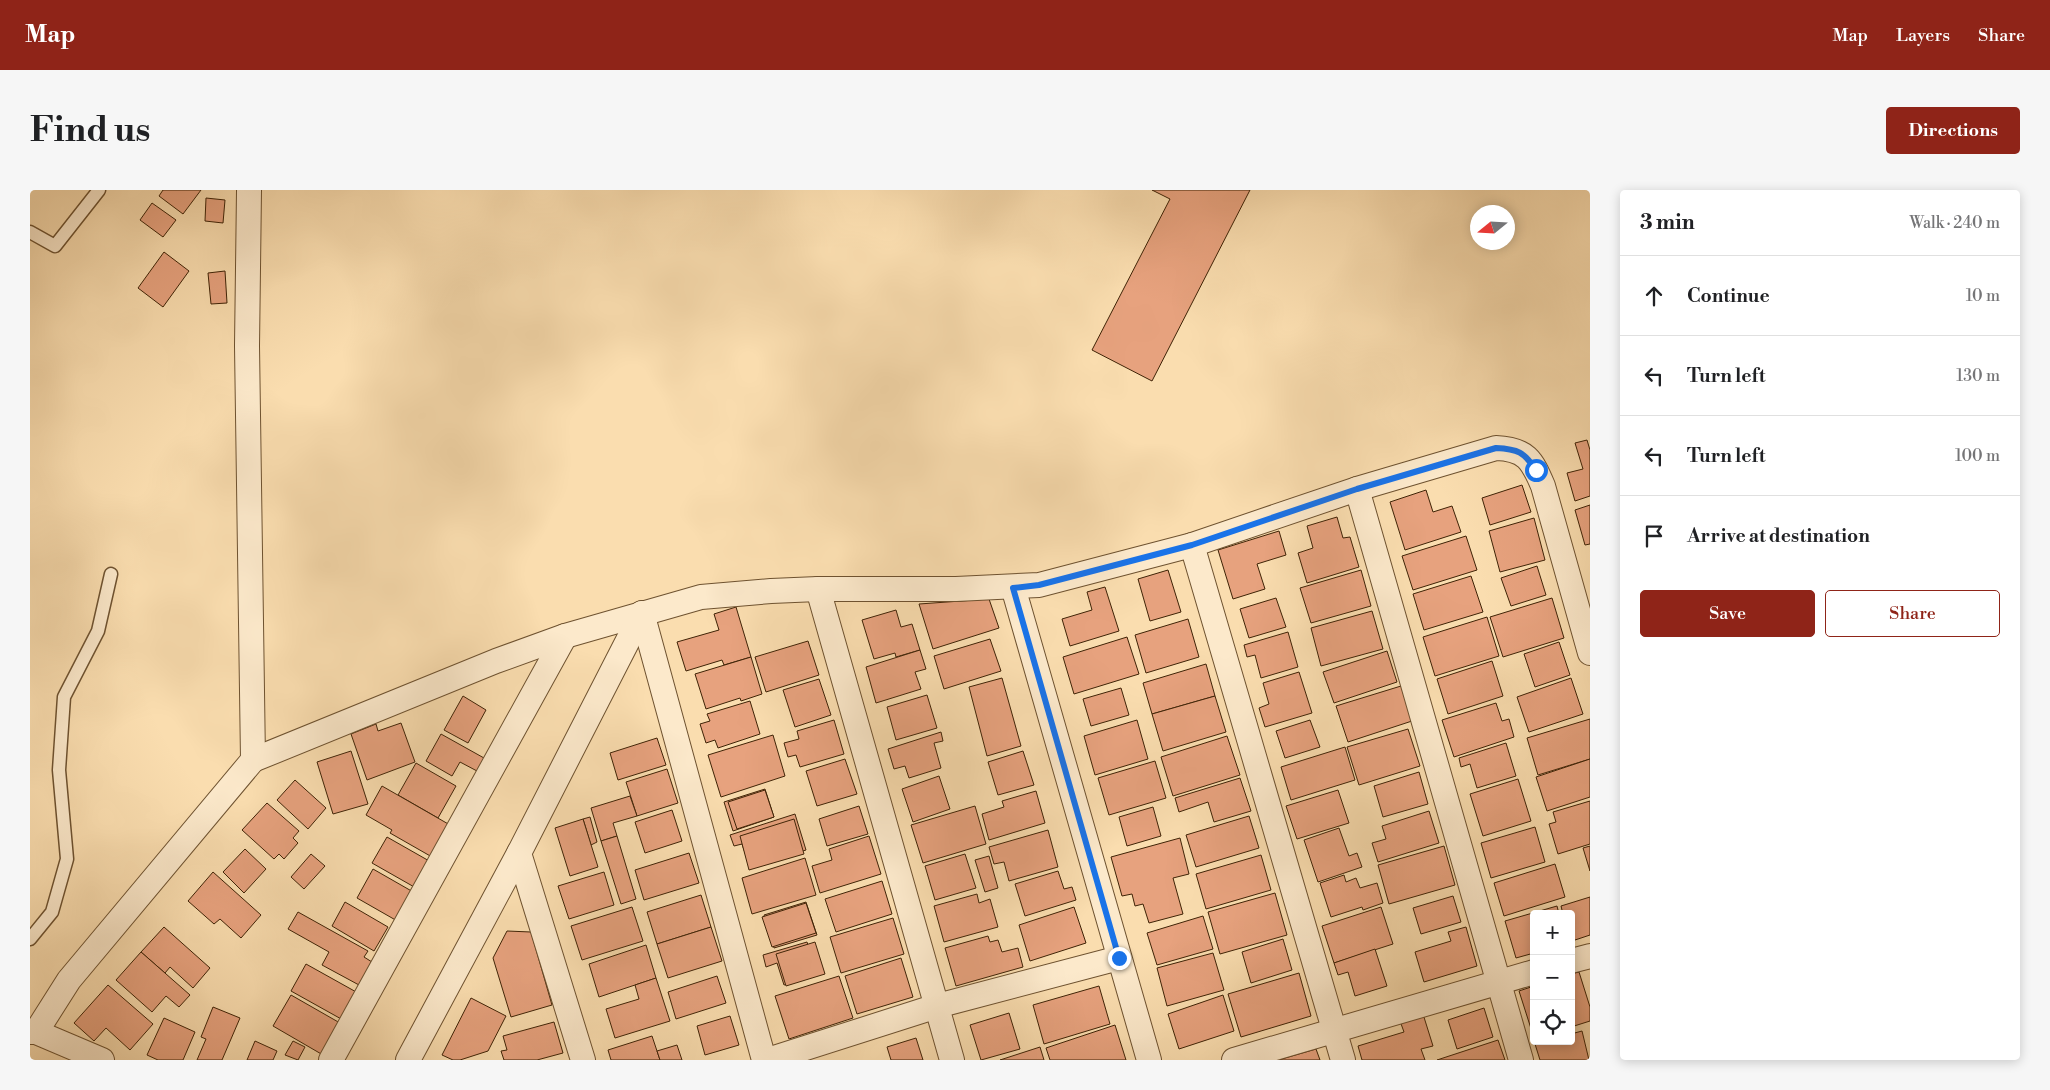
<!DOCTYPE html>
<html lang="en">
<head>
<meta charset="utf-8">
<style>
	:root { --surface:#fff; --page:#f6f6f6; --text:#202124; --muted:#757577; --line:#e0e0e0; --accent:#8f2418 }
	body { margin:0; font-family:"Libre Bodoni",serif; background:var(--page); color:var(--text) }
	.controls { position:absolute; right:15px; bottom:15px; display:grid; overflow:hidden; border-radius:5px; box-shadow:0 2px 12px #0003 }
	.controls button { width:45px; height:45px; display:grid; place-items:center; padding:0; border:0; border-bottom:1px solid var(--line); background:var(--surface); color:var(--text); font:25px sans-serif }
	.compass { position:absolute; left:1440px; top:15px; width:45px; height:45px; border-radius:50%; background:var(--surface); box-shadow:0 2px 12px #0003; rotate:252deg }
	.stop { position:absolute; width:15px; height:15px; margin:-11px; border:4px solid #1a73e8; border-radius:50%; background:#fff }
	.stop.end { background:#1a73e8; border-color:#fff; box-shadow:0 1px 5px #0008 }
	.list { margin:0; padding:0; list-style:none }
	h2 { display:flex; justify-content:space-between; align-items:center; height:65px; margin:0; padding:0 20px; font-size:21px }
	h2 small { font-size:16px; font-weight:400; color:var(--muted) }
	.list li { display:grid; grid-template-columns:32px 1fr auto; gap:15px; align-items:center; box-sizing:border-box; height:80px; padding:0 20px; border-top:1px solid var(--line) }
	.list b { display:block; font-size:19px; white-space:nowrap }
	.list em { font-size:16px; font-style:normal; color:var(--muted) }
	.actions { display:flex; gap:10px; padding:15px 20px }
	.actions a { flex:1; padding:11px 0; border:1px solid var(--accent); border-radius:5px; text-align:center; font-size:18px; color:var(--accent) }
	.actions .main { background:var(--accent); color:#fff }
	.icon { flex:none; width:28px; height:28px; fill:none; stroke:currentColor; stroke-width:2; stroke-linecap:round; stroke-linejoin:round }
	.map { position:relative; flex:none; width:1560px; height:870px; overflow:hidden; border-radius:5px }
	header { display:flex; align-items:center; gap:30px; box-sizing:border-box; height:70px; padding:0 25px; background:var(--accent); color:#fff }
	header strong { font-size:24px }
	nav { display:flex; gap:28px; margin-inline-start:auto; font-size:18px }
	.intro { display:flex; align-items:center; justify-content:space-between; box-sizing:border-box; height:120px; padding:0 30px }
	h1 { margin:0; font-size:35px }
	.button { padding:12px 22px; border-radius:5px; background:var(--accent); color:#fff; font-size:18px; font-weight:700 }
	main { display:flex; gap:30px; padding:0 30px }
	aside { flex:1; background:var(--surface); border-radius:5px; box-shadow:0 2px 12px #0003 }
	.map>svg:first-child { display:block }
	.building { fill:#e7a27e; stroke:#3f2306 }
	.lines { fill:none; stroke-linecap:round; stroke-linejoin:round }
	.lane-casing { stroke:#6e5230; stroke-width:15 }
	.street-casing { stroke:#6e5230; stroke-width:26 }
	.lane { stroke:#fce9cb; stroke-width:12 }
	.street { stroke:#fce9cb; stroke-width:24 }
	.route { stroke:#1a73e8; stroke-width:6 }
</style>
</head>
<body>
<header>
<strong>Map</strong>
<nav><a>Map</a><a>Layers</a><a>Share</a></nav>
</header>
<div class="intro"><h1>Find us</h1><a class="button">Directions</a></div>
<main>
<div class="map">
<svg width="1560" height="870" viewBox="0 0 1560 870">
	<rect width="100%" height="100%" fill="#faddaf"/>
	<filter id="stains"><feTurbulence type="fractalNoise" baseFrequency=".004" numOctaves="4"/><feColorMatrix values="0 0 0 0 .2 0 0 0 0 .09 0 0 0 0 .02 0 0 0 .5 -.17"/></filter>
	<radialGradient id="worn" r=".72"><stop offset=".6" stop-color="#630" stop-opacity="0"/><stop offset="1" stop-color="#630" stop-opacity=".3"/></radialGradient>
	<g class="building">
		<polygon points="133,0 171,0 153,24 129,6"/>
		<polygon points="1122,0 1220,0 1122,191 1062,160 1140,9"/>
		<polygon points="176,8 195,10 193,33 175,31"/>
		<polygon points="122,13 146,30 133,47 110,30"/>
		<polygon points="134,62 159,81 133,117 108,98"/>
		<polygon points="195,81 197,113 181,114 178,83"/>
		<polygon points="1557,250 1560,260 1560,306 1545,311 1537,283 1553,279 1545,253"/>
		<polygon points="1492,295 1501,322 1460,335 1452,308"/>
		<polygon points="1396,300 1403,322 1422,316 1431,342 1375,360 1360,312"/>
		<polygon points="1560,315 1560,354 1555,355 1545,320"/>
		<polygon points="1307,327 1313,348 1320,347 1329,377 1277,393 1268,363 1283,358 1277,336"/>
		<polygon points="1504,328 1515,370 1470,382 1459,341"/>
		<polygon points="1249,341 1256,365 1227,374 1235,399 1203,409 1188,360"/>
		<polygon points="1436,346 1447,380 1383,400 1372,366"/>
		<polygon points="1507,376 1516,405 1481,416 1471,388"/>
		<polygon points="1138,380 1151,422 1120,431 1108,389"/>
		<polygon points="1331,380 1341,416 1281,433 1270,398"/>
		<polygon points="1441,386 1453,422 1394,440 1383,404"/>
		<polygon points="1075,397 1089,441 1040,456 1032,429 1062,420 1057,402"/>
		<polygon points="1246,408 1256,437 1219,448 1210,419"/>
		<polygon points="1522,408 1534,448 1473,467 1460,427"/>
		<polygon points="959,409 969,438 903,459 889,414"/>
		<polygon points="706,417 721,467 694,475 692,470 656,481 647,452 689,440 684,424"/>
		<polygon points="866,420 871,437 882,434 890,460 866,467 865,463 844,469 832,430"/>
		<polygon points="1342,421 1353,459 1291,476 1281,438"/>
		<polygon points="1457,427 1469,466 1405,486 1393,447"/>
		<polygon points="1158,429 1169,467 1116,483 1105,445"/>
		<polygon points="1258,442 1268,477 1231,488 1225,465 1217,467 1214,455"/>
		<polygon points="1097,447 1109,484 1044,504 1033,467"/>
		<polygon points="960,449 971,481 914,499 904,466"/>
		<polygon points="778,451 789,485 736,502 725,467"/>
		<polygon points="1529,452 1540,485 1505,497 1494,464"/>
		<polygon points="890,460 896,479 885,482 891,499 846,513 836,477"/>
		<polygon points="1357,461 1367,492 1304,513 1293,482"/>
		<polygon points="721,467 732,504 711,511 710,508 676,519 665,484"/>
		<polygon points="1462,471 1473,506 1418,524 1407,489"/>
		<polygon points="1176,474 1185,506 1122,524 1113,493"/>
		<polygon points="1269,482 1282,523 1235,537 1229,518 1239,514 1233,493"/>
		<polygon points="972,488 991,556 957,566 939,497"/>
		<polygon points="1541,488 1553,524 1499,542 1487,507"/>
		<polygon points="789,489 801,525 765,537 753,500"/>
		<polygon points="1371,496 1382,531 1318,552 1306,516"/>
		<polygon points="1091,498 1099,525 1061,536 1053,509"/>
		<polygon points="897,505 907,538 866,550 857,517"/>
		<polygon points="433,506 456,520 438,553 414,540"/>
		<polygon points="1185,506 1196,542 1133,561 1122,524"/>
		<polygon points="720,511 730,544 688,558 685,550 676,553 670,534 680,531 677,524"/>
		<polygon points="1466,513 1472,531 1479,529 1484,547 1424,567 1412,530"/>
		<polygon points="1560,529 1560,569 1508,585 1497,548"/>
		<polygon points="804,530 814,564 770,577 766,565 758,567 754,553 769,549 767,541"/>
		<polygon points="1107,530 1118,569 1065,585 1054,546"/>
		<polygon points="1280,530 1290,557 1255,568 1246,541"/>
		<polygon points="371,533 385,572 337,590 321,544 346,534 348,541"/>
		<polygon points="1378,539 1390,576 1329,595 1317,557"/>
		<polygon points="911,542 913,551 904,553 911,578 879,588 875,576 864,579 858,559"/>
		<polygon points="411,544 454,568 447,581 430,572 422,586 396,571"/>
		<polygon points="743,545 755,586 691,607 678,565"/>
		<polygon points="1197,546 1210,585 1143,606 1131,567"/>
		<polygon points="627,548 636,575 588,590 580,563"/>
		<polygon points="1476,553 1486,586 1447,598 1440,574 1431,577 1429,568"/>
		<polygon points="1315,557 1325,590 1261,610 1251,577"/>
		<polygon points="321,561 338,614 303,624 287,572"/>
		<polygon points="993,561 1004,595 968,605 958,572"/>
		<polygon points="815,569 827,604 787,616 776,581"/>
		<polygon points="1560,569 1560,607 1517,621 1506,587"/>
		<polygon points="1125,571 1136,608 1079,625 1068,588"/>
		<polygon points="386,573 426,596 408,628 368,605"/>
		<polygon points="637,579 648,613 607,626 596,592"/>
		<polygon points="1389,582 1398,614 1353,627 1344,596"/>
		<polygon points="909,586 920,619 883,632 872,599"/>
		<polygon points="1210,588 1221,621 1184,632 1178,612 1149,622 1145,608"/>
		<polygon points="1488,589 1501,631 1453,646 1440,604"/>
		<polygon points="265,590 296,618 278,639 247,610"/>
		<polygon points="352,596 420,635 402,667 360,643 362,640 336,625"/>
		<polygon points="735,599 744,627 703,641 694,612"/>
		<polygon points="735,600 744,627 707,639 698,612"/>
		<polygon points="1308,600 1319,633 1267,649 1256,616"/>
		<polygon points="1006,601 1015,633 959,650 952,624 974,617 972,611"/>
		<polygon points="600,606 607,626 583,633 587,646 571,651 561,618"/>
		<polygon points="1560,611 1560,654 1528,664 1519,634 1526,632 1523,622"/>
		<polygon points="237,613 269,641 263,648 268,653 254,669 249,664 244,669 212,640"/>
		<polygon points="829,616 838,644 797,656 789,629"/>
		<polygon points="945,616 956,654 893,673 881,635"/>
		<polygon points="1123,617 1131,646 1097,656 1089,627"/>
		<polygon points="642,620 652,651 615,663 605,632"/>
		<polygon points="1399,621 1409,653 1348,672 1342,653 1356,649 1352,636"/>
		<polygon points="765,624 776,660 720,678 712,654 704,656 700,645"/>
		<polygon points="1219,626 1229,658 1166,677 1156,645"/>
		<polygon points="560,627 567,652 561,655 553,629"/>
		<polygon points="553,629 568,677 540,686 525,638"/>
		<polygon points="764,629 774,664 719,680 710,646"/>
		<polygon points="1505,637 1515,672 1461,688 1451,653"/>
		<polygon points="1309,638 1319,666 1327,663 1332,677 1288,692 1274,650"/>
		<polygon points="1018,640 1028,677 979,691 974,672 964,674 959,657"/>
		<polygon points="587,646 606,709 591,714 571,651"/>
		<polygon points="839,646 851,684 790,703 782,676 802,670 799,659"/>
		<polygon points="357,647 401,672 386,698 342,673"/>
		<polygon points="1150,648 1159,684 1143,688 1153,724 1119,733 1113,714 1105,716 1102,704 1092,706 1081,667"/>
		<polygon points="1414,656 1425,695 1359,714 1348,675"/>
		<polygon points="1560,656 1560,681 1553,658"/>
		<polygon points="215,659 236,679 214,703 193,682"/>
		<polygon points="659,663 669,693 614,710 605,680"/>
		<polygon points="281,664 295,676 274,699 261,687"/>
		<polygon points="935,664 946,698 905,710 895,676"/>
		<polygon points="1231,665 1241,700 1176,719 1166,684"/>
		<polygon points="959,666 968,698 955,702 945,670"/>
		<polygon points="775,668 786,705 722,724 712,688"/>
		<polygon points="1525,674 1535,707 1474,726 1464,693"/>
		<polygon points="343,679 385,703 369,732 327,708"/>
		<polygon points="1028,681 1034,699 1042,697 1046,710 995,726 985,694"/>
		<polygon points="183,682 231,725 211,748 190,729 184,734 158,711"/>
		<polygon points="574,682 584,715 539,729 528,696"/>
		<polygon points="1314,685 1316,692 1326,688 1330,698 1347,693 1353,713 1333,720 1332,717 1301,727 1290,693"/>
		<polygon points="852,691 862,724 806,742 795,709"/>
		<polygon points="1245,703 1257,745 1190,764 1178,722"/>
		<polygon points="947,704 949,713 960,709 968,737 914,752 904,716"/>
		<polygon points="671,705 681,737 627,754 617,722"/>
		<polygon points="1423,706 1431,732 1391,744 1383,718"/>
		<polygon points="1560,707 1560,745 1542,751 1541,724 1533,724 1531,716"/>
		<polygon points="315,712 358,737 344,761 302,736"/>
		<polygon points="776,712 787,745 744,758 734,725"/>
		<polygon points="776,713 786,743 742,757 732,727"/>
		<polygon points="1527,716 1529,724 1504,724 1504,763 1486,768 1475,731"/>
		<polygon points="602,717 613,751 552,770 541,736"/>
		<polygon points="1044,717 1056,753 1000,771 989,735"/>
		<polygon points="1351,717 1363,754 1304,773 1292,736"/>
		<polygon points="268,722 338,761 334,767 342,772 329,795 292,775 299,762 258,739"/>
		<polygon points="1173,726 1183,759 1127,775 1117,743"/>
		<polygon points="863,728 874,764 811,783 800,747"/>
		<polygon points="134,737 180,778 163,798 140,777 135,783 111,762"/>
		<polygon points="681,737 692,771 638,788 627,754"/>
		<polygon points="1436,737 1447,776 1394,792 1385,762 1421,751 1418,742"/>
		<polygon points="477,741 501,742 522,815 481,827 463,768"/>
		<polygon points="958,746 960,752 968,750 972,762 988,758 993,777 926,796 915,758"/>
		<polygon points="1253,749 1262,780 1221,793 1212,762"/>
		<polygon points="777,752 787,785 754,795 747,773 736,777 733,765"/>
		<polygon points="785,752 795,784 756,796 746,764"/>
		<polygon points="616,755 626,788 569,807 559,774"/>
		<polygon points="1345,759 1357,796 1325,806 1318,782 1308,785 1304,773"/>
		<polygon points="111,762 160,805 149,817 136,806 122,822 86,790"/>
		<polygon points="1183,763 1194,800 1137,816 1127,778"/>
		<polygon points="871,768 883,807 827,824 815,786"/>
		<polygon points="276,774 328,803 313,830 261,801"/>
		<polygon points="1549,782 1560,817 1560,831 1541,837 1541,784"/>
		<polygon points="1269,783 1281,826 1211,847 1198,804"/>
		<polygon points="687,786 696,813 646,829 638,802"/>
		<polygon points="809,786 823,828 759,849 745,806"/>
		<polygon points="626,788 640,831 585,848 576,819 609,809 605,795"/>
		<polygon points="78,795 123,834 100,860 76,838 64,851 44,833"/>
		<polygon points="1069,796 1080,834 1014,854 1003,815"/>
		<polygon points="1504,796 1504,848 1489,801"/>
		<polygon points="261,805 310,833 293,865 243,836"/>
		<polygon points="1193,805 1204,841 1149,859 1138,824"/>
		<polygon points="441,808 476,826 458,861 430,870 423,870 412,865"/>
		<polygon points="183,817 210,828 192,870 167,870 176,849 171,847"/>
		<polygon points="1454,818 1463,847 1427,859 1418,830"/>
		<polygon points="979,823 990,859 951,870 940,835"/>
		<polygon points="1393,824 1403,856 1391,859 1395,870 1332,870 1328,856 1374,842 1370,831"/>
		<polygon points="700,826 709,855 675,865 667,836"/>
		<polygon points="134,828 165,842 153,870 128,870 117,865"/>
		<polygon points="524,832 533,863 507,870 474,870 471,861 477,860 473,846"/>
		<polygon points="1085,835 1096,870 1020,870 1016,858"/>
		<polygon points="1552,841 1559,870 1510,870 1505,854 1514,851 1541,851 1541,844"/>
		<polygon points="622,846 630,870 581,870 578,860"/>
		<polygon points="886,848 893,870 861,870 857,857"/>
		<polygon points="1468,850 1475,870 1407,870"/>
		<polygon points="225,851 247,861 243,870 217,870"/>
		<polygon points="263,851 275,857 268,870 255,865"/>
		<polygon points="647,855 652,870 630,870 627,861"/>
		<polygon points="1010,857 1014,870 970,870"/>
		<polygon points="1286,859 1290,870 1248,870"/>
	</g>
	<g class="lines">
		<defs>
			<g id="lane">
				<polyline points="0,42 25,56 69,0"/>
				<polyline points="0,749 22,722 37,669 29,580 34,507 68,441 81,384"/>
			</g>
			<g id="street">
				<polyline points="1327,299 1491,870"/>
				<polyline points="1162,355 1313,870"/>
				<polyline points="983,397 1119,870"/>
				<polyline points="788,399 922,870"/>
				<polyline points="612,423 734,870"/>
				<path d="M223,570L466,471L535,446L671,407L741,401L788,399H926L1009,395L1162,355L1327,299L1466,258C1496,259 1502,270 1513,296L1560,463"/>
				<polyline points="489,663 553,870"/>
				<polyline points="1541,771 1560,766"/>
				<polyline points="0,842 6,842 39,790 223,570 217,156 219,0"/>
				<polyline points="6,842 72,870"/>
				<polyline points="301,870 535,446"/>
				<polyline points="378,870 489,663 612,423"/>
				<polyline points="738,870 907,816 1089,768"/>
				<polyline points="1204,870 1504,782"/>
			</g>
		</defs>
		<use href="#lane" class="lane-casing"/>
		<use href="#street" class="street-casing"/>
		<use href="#lane" class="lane"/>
		<use href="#street" class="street"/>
	</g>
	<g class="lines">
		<path class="route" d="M1089,768L983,398L1009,395L1162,355L1327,299L1466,258C1488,259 1494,262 1506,280"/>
	</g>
	<rect width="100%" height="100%" filter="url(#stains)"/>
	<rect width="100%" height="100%" fill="url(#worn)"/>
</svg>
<div class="controls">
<button>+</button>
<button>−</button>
<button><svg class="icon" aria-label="locate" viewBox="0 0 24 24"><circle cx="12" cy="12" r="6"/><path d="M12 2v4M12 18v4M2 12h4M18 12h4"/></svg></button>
</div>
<svg class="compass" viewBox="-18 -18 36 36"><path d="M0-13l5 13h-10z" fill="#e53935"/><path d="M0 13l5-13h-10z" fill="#757577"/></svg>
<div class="stop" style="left:1506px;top:280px"></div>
<div class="stop end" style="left:1089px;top:768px"></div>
</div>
<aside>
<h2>3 min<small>Walk · 240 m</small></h2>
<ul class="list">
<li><svg class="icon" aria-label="ahead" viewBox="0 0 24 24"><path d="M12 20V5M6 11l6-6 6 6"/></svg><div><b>Continue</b></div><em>10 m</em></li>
<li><svg class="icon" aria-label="left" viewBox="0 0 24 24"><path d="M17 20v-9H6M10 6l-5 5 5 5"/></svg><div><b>Turn left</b></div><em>130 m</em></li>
<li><svg class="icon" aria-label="left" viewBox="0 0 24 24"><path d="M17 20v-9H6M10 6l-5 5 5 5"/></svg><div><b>Turn left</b></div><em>100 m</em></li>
<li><svg class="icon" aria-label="arrive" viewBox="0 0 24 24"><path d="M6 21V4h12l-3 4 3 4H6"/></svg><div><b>Arrive at destination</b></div></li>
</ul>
<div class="actions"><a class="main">Save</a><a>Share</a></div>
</aside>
</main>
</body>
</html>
